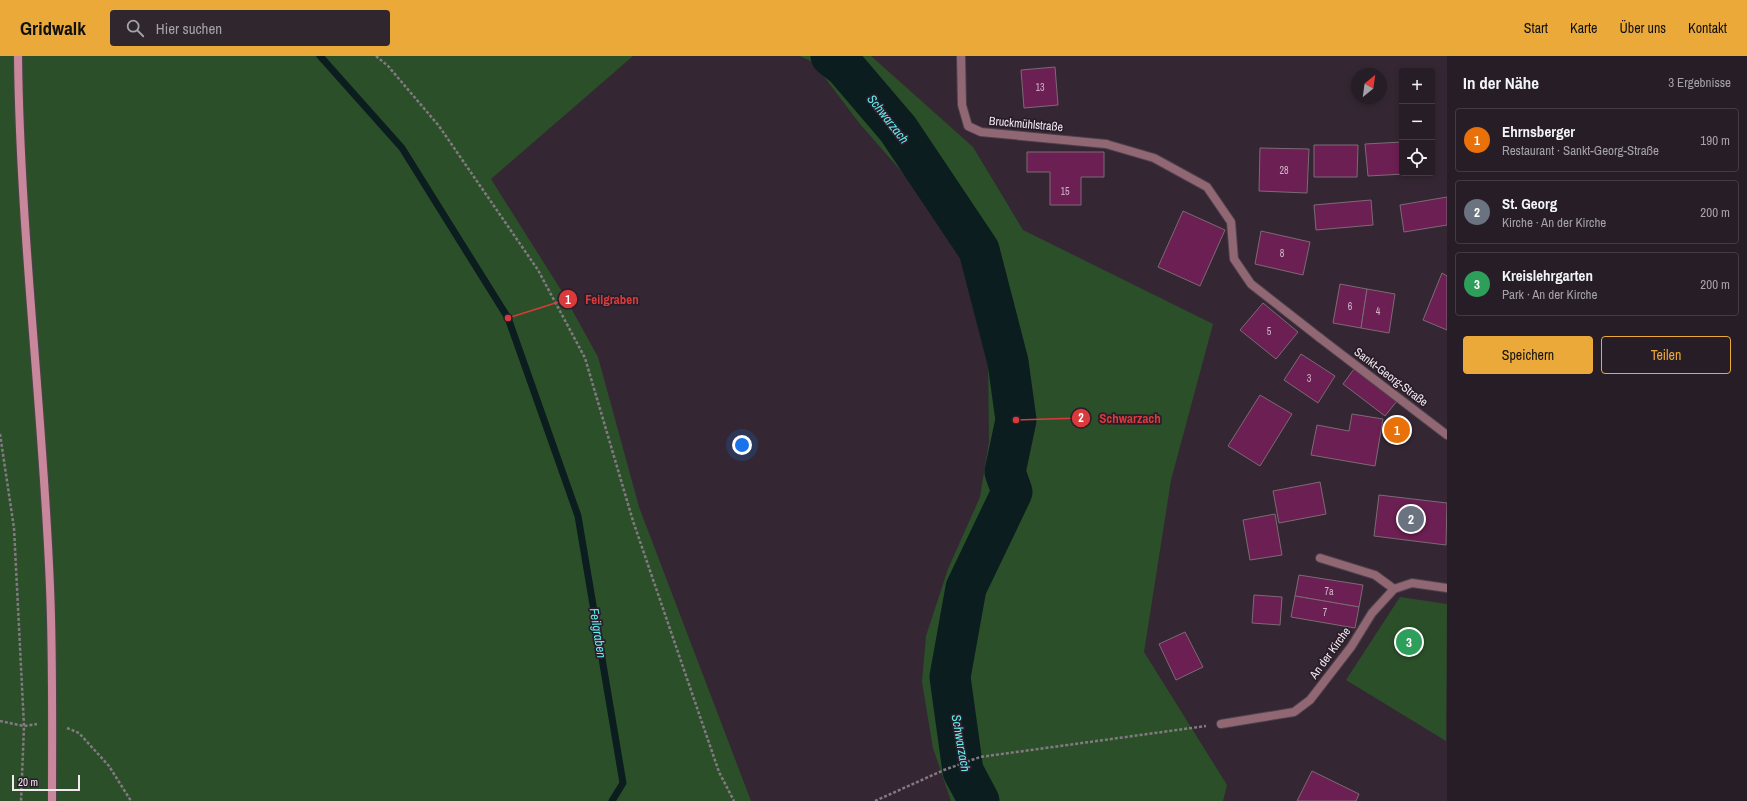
<!DOCTYPE html>
<html lang="de">
<head>
<meta charset="utf-8">
<style>
	:root { --surface:#271d26; --page:#2f262e; --text:#f1f3f6; --muted:#a4a2a7; --line:#433b43; --accent:#eba93a }
	body { margin:0; font-family:"Archivo Narrow",sans-serif; background:var(--page); color:var(--text) }
	.controls { position:absolute; right:12px; top:12px; display:grid; overflow:hidden; border-radius:4px; box-shadow:0 2px 6px #0003 }
	.controls button { width:36px; height:36px; display:grid; place-items:center; padding:0; border:0; border-bottom:1px solid var(--line); background:var(--surface); color:var(--text); font:20px sans-serif }
	.compass { position:absolute; left:1351px; top:12px; width:36px; height:36px; border-radius:50%; background:var(--surface); box-shadow:0 2px 6px #0003; rotate:29deg }
	.scale { position:absolute; left:12px; bottom:10px; width:68px; box-sizing:border-box; padding-left:4px; border:2px solid #f1e8f0; border-top:0; font-size:11px; line-height:14px; white-space:nowrap; color:#f1e8f0; -webkit-text-stroke:3px #2a1d29; paint-order:stroke }
	.you { position:absolute; left:742px; top:389px; width:14px; height:14px; margin:-10px; border:3px solid #fff; border-radius:50%; background:#1a73e8; box-shadow:0 0 0 6px #1a73e833 }
	.badge { display:grid; place-items:center; width:26px; height:26px; border-radius:50%; background:var(--accent); color:#fff; font-size:13px; font-weight:700 }
	.pin { position:absolute; translate:-50% -50%; border:2px solid #fff; box-shadow:0 1px 4px #0006 }
	.list { margin:0; padding:0; list-style:none }
	h2 { display:flex; justify-content:space-between; align-items:center; height:52px; margin:0; padding:0 16px; font-size:17px }
	h2 small { font-size:13px; font-weight:400; color:var(--muted) }
	.list li { display:grid; grid-template-columns:26px 1fr auto; gap:12px; align-items:center; box-sizing:border-box; height:64px; margin:0 8px 8px; padding:0 8px; border:1px solid var(--line); border-radius:4px }
	.list b { display:block; font-size:15px; white-space:nowrap }
	.list p { margin:0; font-size:13px; white-space:nowrap; color:var(--muted) }
	.list em { font-size:13px; font-style:normal; color:var(--muted) }
	.actions { display:flex; gap:8px; padding:12px 16px }
	.actions a { flex:1; padding:9px 0; border:1px solid var(--accent); border-radius:4px; text-align:center; font-size:14px; color:var(--accent) }
	.actions .main { background:var(--accent); color:#111 }
	.icon { flex:none; width:22px; height:22px; fill:none; stroke:currentColor; stroke-width:2; stroke-linecap:round; stroke-linejoin:round }
	.map { position:relative; flex:none; width:1447px; height:745px; overflow:hidden }
	header { display:flex; align-items:center; gap:24px; box-sizing:border-box; height:56px; padding:0 20px; background:var(--accent); color:#111 }
	header strong { font-size:19px }
	nav { display:flex; gap:22px; margin-inline-start:auto; font-size:14px }
	.search { width:280px; height:36px; background:var(--page); display:flex; align-items:center; gap:10px; box-sizing:border-box; padding:0 14px; border-radius:4px; color:var(--muted); font-size:15px }
	main { display:flex }
	aside { flex:1; background:var(--surface) }
	.map>svg:first-child { display:block }
	.green { fill:#2b5029 }
	.lines { fill:none; stroke-linecap:round; stroke-linejoin:round }
	.stream { stroke:#0b1d1e; stroke-width:7 }
	.river { stroke:#0b1d1e; stroke-width:41 }
	.building { fill:#6b1f52; stroke:#7c6a74 }
	.lane-casing { stroke:#4e424d; stroke-width:10 }
	.street-casing { stroke:#4e424d; stroke-width:10 }
	.secondary-casing { stroke:#4e424d; stroke-width:10 }
	.path { stroke:#847983; stroke-width:2.5; stroke-dasharray:3 2; stroke-linecap:butt }
	.lane { stroke:#906773; stroke-width:8 }
	.street { stroke:#906773; stroke-width:8 }
	.secondary { stroke:#c9879b; stroke-width:8 }
	.labels { text-anchor:middle; dominant-baseline:central; stroke-width:3.5; stroke-linejoin:round; paint-order:stroke }
	.number-label { font-size:10px; fill:#d0b6c8 }
	.street-label { font-size:12px; fill:#f1e8f0; stroke:#2a1d29 }
	.water-label { font-size:13px; font-style:italic; fill:#5eeff1; stroke:#2a1d29 }
	.leader { fill:none; stroke:#d93b3c; stroke-width:1.5 }
	.callout-dot { fill:#d93b3c; stroke:#2a1d29; stroke-width:1.5 }
	.mark-label { font-size:12px; text-anchor:middle; font-weight:bold; fill:#fff }
	.callout-label { font-size:13px; text-anchor:middle; font-weight:bold; fill:#d93b3c; stroke:#2a1d29; stroke-width:3.5; stroke-linejoin:round; paint-order:stroke }
</style>
</head>
<body>
<header>
<strong>Gridwalk</strong>
<div class="search"><svg class="icon" aria-label="search" viewBox="0 0 24 24"><circle cx="10" cy="10" r="6"/><path d="M15 15l6 6"/></svg>Hier suchen</div>
<nav><a>Start</a><a>Karte</a><a>Über uns</a><a>Kontakt</a></nav>
</header>
<main>
<div class="map">
<svg width="1447" height="745" viewBox="0 0 1447 745">
	<rect width="100%" height="100%" fill="#342733"/>
	<g class="green">
		<polygon points="0,0 633,0 491,123 561,234 598,301 639,451 751,745 0,745"/>
		<polygon points="800,0 871,0 973,91 1023,174 1213,268 1171,424 1144,596 1227,729 1223,745 951,745 933,692 922,626 926,580 948,513 980,441 989,386 988,299 977,231 943,163 860,68 813,6"/>
		<polygon points="1400,541 1447,548 1446,685 1346,624"/>
	</g>
	<g class="lines">
		<polyline class="stream" points="320,0 402,92 508,262 578,460 623,727 612,745"/>
		<polyline class="river" points="831,0 845,11 898,73 979,194 1008,306 1016,364 1005,416 1012,436 966,532 950,621 963,715 979,745"/>
	</g>
	<g class="building">
		<polygon points="1055,11 1058,49 1024,52 1021,14"/>
		<polygon points="1402,86 1402,117 1404,118 1368,120 1365,88"/>
		<polygon points="1314,89 1358,89 1357,121 1314,121"/>
		<polygon points="1260,92 1309,93 1307,137 1259,135"/>
		<polygon points="1027,96 1104,96 1104,121 1081,121 1081,149 1050,149 1050,116 1027,116"/>
		<polygon points="1447,141 1447,169 1404,176 1400,149"/>
		<polygon points="1371,144 1373,169 1316,174 1314,149"/>
		<polygon points="1183,155 1225,174 1200,230 1158,211"/>
		<polygon points="1261,175 1310,186 1303,219 1255,208"/>
		<polygon points="1442,217 1447,220 1447,274 1423,264"/>
		<polygon points="1340,228 1367,233 1361,272 1333,267"/>
		<polygon points="1367,233 1395,238 1389,277 1361,272"/>
		<polygon points="1263,247 1298,276 1276,303 1240,274"/>
		<polygon points="1301,298 1335,320 1318,347 1284,324"/>
		<polygon points="1354,313 1397,345 1385,360 1343,328"/>
		<polygon points="1260,339 1292,358 1260,410 1228,390"/>
		<polygon points="1352,358 1383,363 1375,410 1311,399 1317,369 1349,375"/>
		<polygon points="1320,426 1326,458 1279,467 1273,435"/>
		<polygon points="1379,439 1447,447 1446,489 1374,480"/>
		<polygon points="1275,458 1282,499 1250,504 1243,464"/>
		<polygon points="1299,519 1363,529 1359,551 1295,540"/>
		<polygon points="1254,539 1282,541 1280,569 1252,567"/>
		<polygon points="1295,540 1359,551 1355,572 1291,561"/>
		<polygon points="1185,576 1203,611 1176,624 1159,588"/>
		<polygon points="1312,715 1359,738 1356,745 1297,745"/>
	</g>
	<g class="lines">
		<defs>
			<g id="lane">
				<polyline points="1106,88 1154,102 1207,131 1231,166 1234,203 1251,228 1320,282"/>
				<polyline points="1320,502 1375,519 1394,533"/>
			</g>
			<g id="street">
				<polyline points="961,0 962,49 968,70 981,76 1106,88"/>
				<polyline points="1320,282 1447,379"/>
				<polyline points="1221,668 1294,656 1310,644 1351,591 1372,557 1394,533 1412,527 1447,532"/>
			</g>
			<path id="secondary" d="M18,0C20,177 43,354 50,531C53,602 52,674 52,745"/>
		</defs>
		<use href="#lane" class="lane-casing"/>
		<use href="#street" class="street-casing"/>
		<use href="#secondary" class="secondary-casing"/>
		<g class="path">
			<polyline points="376,0 388,10 439,70 538,214 585,302 633,465 719,716 734,745"/>
			<polyline points="0,378 14,472 24,670 21,745"/>
			<polyline points="0,665 24,670 37,668"/>
			<polyline points="67,672 79,677 109,710 131,745"/>
			<polyline points="875,745 944,714 980,701 1206,670"/>
		</g>
		<use href="#lane" class="lane"/>
		<use href="#street" class="street"/>
		<use href="#secondary" class="secondary"/>
	</g>
	<g class="labels">
		<g class="number-label">
			<text x="1040" y="31">13</text>
			<text x="1284" y="114">28</text>
			<text x="1065" y="135">15</text>
			<text x="1282" y="197">8</text>
			<text x="1350" y="250">6</text>
			<text x="1378" y="255">4</text>
			<text x="1269" y="275">5</text>
			<text x="1309" y="322">3</text>
			<text x="1329" y="535">7a</text>
			<text x="1325" y="556">7</text>
		</g>
		<g class="street-label">
			<text transform="translate(1026 68) rotate(5)">Bruckmühlstraße</text>
			<text transform="translate(1391 321) rotate(37)">Sankt-Georg-Straße</text>
			<text transform="translate(1330 597) rotate(-54)">An der Kirche</text>
		</g>
		<g class="water-label">
			<text transform="translate(888 63) rotate(52)">Schwarzach</text>
			<text transform="translate(598 577) rotate(81)">Feilgraben</text>
			<text transform="translate(961 687) rotate(80)">Schwarzach</text>
		</g>
	</g>
	<path class="leader" d="M508 262L568 243M1016 364L1081 362"/>
	<g class="callout-dot">
		<circle cx="508" cy="262" r="4"/>
		<circle cx="1016" cy="364" r="4"/>
		<circle cx="568" cy="243" r="10"/>
		<circle cx="1081" cy="362" r="10"/>
	</g>
	<g class="mark-label">
		<text x="568" y="248">1</text>
		<text x="1081" y="366">2</text>
	</g>
	<g class="callout-label">
		<text x="612" y="248">Feilgraben</text>
		<text x="1130" y="367">Schwarzach</text>
	</g>
</svg>
<div class="controls">
<button>+</button>
<button>−</button>
<button><svg class="icon" aria-label="locate" viewBox="0 0 24 24"><circle cx="12" cy="12" r="6"/><path d="M12 2v4M12 18v4M2 12h4M18 12h4"/></svg></button>
</div>
<svg class="compass" viewBox="-18 -18 36 36"><path d="M0-13l5 13h-10z" fill="#e53935"/><path d="M0 13l5-13h-10z" fill="#a4a2a7"/></svg>
<div class="scale">20 m</div>
<div class="you"></div>
<div class="pin badge" style="left:1397px;top:374px;background:#e8710a">1</div>
<div class="pin badge" style="left:1411px;top:463px;background:#6b7280">2</div>
<div class="pin badge" style="left:1409px;top:586px;background:#2e9e5b">3</div>
</div>
<aside>
<h2>In der Nähe<small>3 Ergebnisse</small></h2>
<ul class="list">
<li><span class="badge" style="background:#e8710a">1</span><div><b>Ehrnsberger</b><p>Restaurant · Sankt-Georg-Straße</p></div><em>190 m</em></li>
<li><span class="badge" style="background:#6b7280">2</span><div><b>St. Georg</b><p>Kirche · An der Kirche</p></div><em>200 m</em></li>
<li><span class="badge" style="background:#2e9e5b">3</span><div><b>Kreislehrgarten</b><p>Park · An der Kirche</p></div><em>200 m</em></li>
</ul>
<div class="actions"><a class="main">Speichern</a><a>Teilen</a></div>
</aside>
</main>
</body>
</html>
